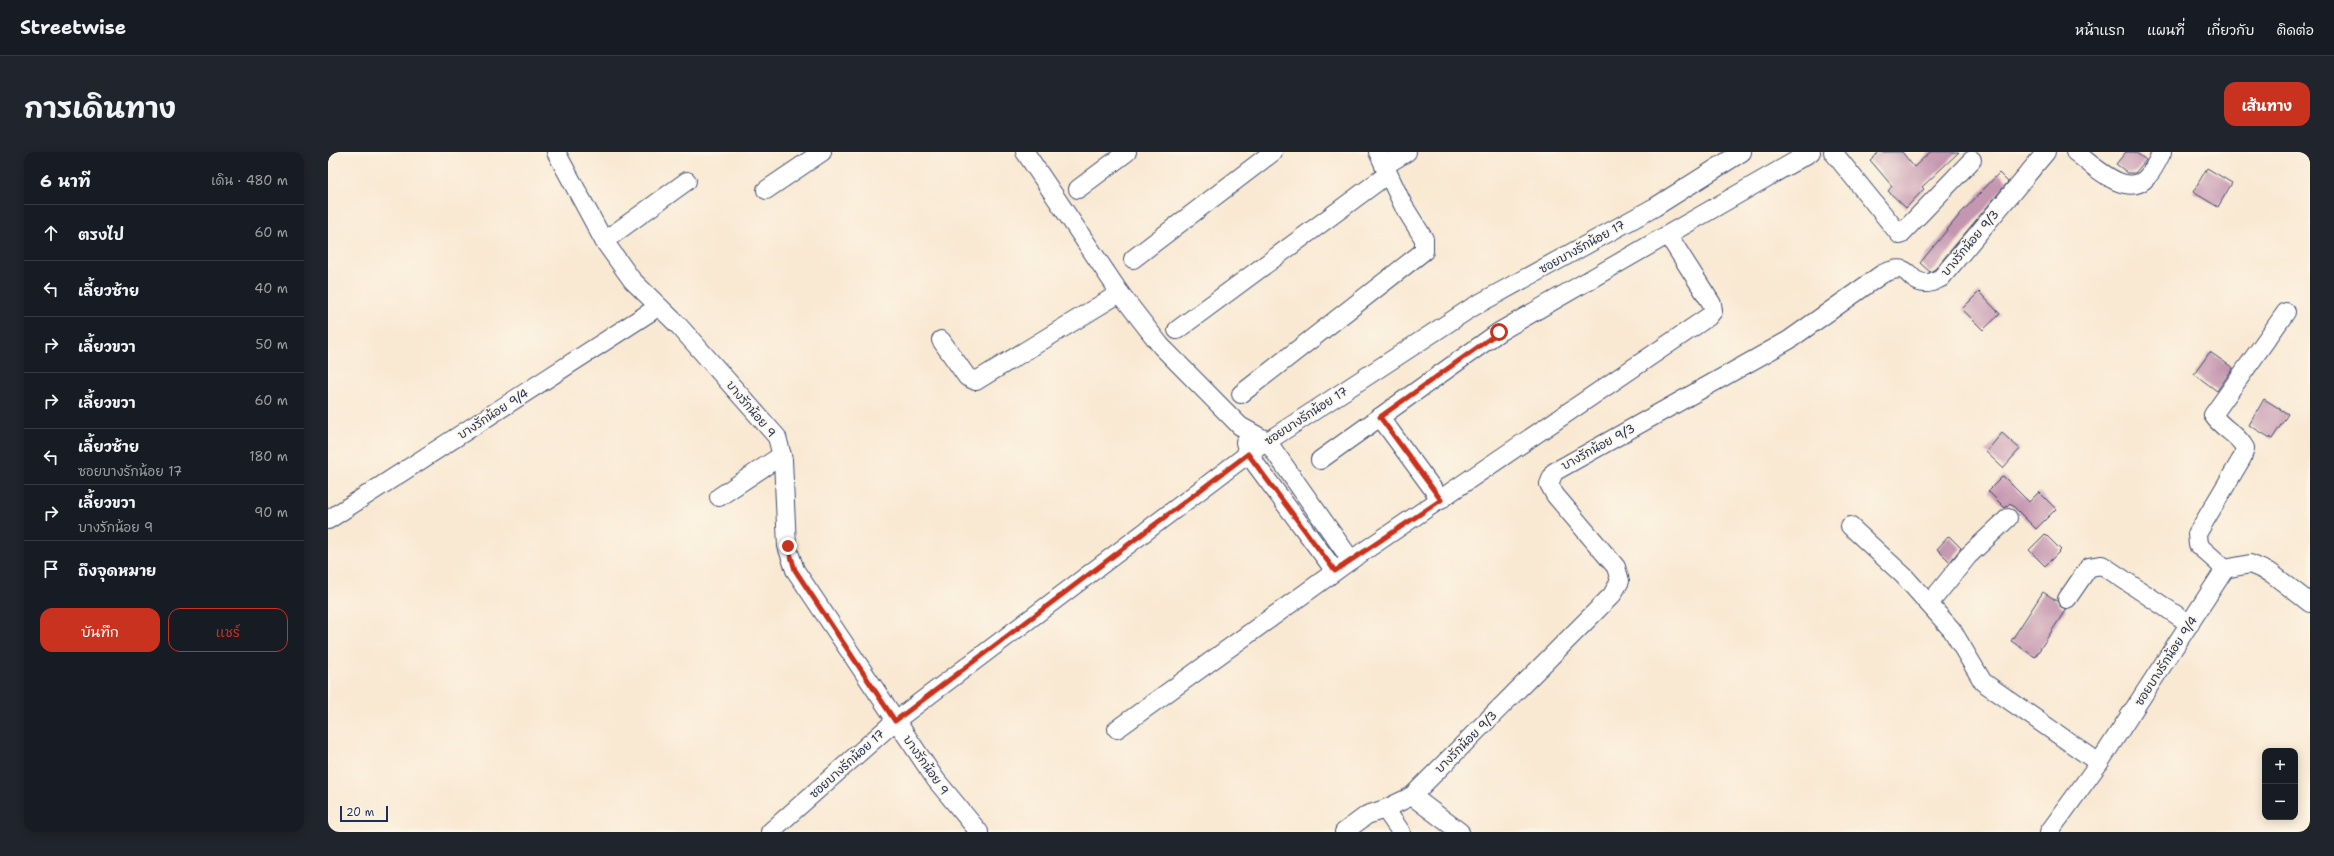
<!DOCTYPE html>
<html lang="th">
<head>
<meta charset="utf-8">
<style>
	:root { --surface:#171b24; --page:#20242c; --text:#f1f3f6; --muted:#9ea1a6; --line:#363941; --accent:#c8321e }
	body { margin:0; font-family:"Shantell Sans","Playpen Sans Thai",sans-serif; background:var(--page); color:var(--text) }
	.controls { position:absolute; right:12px; bottom:12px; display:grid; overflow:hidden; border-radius:8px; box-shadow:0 2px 10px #0003 }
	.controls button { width:36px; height:36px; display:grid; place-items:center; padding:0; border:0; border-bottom:1px solid var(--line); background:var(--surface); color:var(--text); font:20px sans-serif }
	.scale { position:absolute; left:12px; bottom:10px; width:48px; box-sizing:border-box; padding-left:4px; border:2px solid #1b2f5e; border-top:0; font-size:11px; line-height:14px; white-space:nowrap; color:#1b2f5e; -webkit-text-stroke:3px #fcf5e5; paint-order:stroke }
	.stop { position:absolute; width:12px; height:12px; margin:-9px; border:3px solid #c8321e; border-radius:50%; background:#fff }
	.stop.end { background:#c8321e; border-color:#fff; box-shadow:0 1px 4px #0008 }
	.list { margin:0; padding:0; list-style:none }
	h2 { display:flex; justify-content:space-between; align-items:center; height:52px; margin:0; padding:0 16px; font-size:17px }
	h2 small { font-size:13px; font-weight:400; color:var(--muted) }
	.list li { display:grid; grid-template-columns:26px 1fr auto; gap:12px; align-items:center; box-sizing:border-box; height:56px; padding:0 16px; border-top:1px solid var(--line) }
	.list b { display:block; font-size:15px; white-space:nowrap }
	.list p { margin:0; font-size:13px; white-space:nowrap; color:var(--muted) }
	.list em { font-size:13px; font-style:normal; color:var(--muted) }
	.actions { display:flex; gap:8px; padding:12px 16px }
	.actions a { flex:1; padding:9px 0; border:1px solid var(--accent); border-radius:12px; text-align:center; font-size:14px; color:var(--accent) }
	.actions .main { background:var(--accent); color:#fff }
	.icon { flex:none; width:22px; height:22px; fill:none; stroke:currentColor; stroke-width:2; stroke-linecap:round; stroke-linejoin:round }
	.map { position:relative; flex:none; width:1982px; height:680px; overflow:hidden; border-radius:12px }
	header { display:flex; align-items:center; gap:24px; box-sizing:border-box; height:56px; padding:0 20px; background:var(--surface); border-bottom:1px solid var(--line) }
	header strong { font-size:19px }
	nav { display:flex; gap:22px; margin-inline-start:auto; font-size:14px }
	.intro { display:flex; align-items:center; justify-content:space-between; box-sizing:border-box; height:96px; padding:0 24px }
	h1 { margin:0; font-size:28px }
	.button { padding:10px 18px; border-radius:12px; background:var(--accent); color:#fff; font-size:14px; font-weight:700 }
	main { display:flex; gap:24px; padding:0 24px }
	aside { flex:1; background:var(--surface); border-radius:12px; box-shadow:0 2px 10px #0003 }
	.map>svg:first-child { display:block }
	.building { fill:#c596b0 }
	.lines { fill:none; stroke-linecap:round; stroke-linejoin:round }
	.minor-casing { stroke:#3c4b70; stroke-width:20 }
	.minor { stroke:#fff; stroke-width:18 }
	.route { stroke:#c8321e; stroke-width:5 }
	.labels { text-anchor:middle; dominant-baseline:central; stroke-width:3; stroke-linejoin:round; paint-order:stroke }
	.street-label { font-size:12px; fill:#1b2f5e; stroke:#fcf5e5 }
</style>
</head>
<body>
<header>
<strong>Streetwise</strong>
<nav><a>หน้าแรก</a><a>แผนที่</a><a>เกี่ยวกับ</a><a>ติดต่อ</a></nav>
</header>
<div class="intro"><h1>การเดินทาง</h1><a class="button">เส้นทาง</a></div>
<main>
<aside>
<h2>6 นาที<small>เดิน · 480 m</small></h2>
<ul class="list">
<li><svg class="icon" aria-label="ahead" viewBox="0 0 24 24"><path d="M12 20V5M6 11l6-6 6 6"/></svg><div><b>ตรงไป</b></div><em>60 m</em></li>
<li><svg class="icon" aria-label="left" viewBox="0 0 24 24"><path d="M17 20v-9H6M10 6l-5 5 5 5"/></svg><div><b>เลี้ยวซ้าย</b></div><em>40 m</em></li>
<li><svg class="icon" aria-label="right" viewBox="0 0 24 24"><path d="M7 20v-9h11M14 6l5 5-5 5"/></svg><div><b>เลี้ยวขวา</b></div><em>50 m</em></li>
<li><svg class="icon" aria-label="right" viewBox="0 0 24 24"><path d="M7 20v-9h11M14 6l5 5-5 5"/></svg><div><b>เลี้ยวขวา</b></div><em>60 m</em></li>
<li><svg class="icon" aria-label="left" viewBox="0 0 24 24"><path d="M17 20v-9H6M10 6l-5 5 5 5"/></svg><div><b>เลี้ยวซ้าย</b><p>ซอยบางรักน้อย 17</p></div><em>180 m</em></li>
<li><svg class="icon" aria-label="right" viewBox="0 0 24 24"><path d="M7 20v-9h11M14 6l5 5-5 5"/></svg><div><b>เลี้ยวขวา</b><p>บางรักน้อย 9</p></div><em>90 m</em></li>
<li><svg class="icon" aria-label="arrive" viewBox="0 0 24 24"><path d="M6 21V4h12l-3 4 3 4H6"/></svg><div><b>ถึงจุดหมาย</b></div></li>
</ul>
<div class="actions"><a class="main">บันทึก</a><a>แชร์</a></div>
</aside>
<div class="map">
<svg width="1982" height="680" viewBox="0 0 1982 680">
	<rect width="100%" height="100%" fill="#fcf5e5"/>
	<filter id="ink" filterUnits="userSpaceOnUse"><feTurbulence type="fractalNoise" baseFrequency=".025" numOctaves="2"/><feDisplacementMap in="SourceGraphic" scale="8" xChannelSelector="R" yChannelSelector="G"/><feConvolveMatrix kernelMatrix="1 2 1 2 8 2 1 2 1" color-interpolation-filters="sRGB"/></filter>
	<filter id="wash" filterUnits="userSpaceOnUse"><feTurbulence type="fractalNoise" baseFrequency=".012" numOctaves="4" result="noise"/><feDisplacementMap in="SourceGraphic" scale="16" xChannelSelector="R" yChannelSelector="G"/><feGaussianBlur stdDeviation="0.9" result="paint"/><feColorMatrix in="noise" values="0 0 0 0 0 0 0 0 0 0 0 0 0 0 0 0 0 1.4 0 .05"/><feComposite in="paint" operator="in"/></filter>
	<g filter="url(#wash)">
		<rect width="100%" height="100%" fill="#f9e9d3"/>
		<g id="blocks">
			<g class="building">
				<polygon points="1551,0 1574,0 1586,15 1602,0 1631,0 1594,35 1596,37 1578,56 1560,39 1564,34 1542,8"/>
				<polygon points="1798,0 1807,0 1818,8 1807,21 1800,21 1788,12"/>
				<polygon points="1879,16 1904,31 1890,55 1865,40"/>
				<polygon points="1671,21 1680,30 1607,117 1602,120 1592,111 1633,61"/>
				<polygon points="1651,140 1672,162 1655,178 1634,157"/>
				<polygon points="1882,200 1905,216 1889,239 1866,222"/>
				<polygon points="1936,247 1960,262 1944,287 1921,273"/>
				<polygon points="1674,281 1692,297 1675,316 1658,300"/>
				<polygon points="1675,324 1701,350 1711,340 1728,357 1708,377 1682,351 1677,356 1660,339"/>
				<polygon points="1717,382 1733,398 1717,414 1701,398"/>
				<polygon points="1621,384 1633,396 1622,410 1609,397"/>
				<polygon points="1715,440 1729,449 1733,455 1738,457 1707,505 1683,489"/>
			</g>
		</g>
	</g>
	<g filter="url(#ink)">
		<use href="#blocks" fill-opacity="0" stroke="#3c4b70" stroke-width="1"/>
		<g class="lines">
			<defs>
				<g id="minor">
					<polyline points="228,0 276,89 304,128 351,174 449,285 455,308 459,394 467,418 608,628 651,680"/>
					<polyline points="697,0 792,141 833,194 912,274 939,289 1023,408"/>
					<polyline points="1505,0 1572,83 1644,8"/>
					<path d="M1747,0C1765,13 1800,49 1820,24C1826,17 1830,8 1834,0"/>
					<polyline points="1056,14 1079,0"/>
					<polyline points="750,37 799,0"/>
					<polyline points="438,38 494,0"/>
					<polyline points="276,89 359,29"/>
					<polyline points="805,107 945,0"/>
					<polyline points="849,178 1060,22"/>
					<polyline points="613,188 639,225 648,229 792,141"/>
					<polyline points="913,242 1096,99 1096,87 1075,53 1050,0"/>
					<polyline points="1052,265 1113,348"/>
					<polyline points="917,290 920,302 1007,419"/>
					<polyline points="992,308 1171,180 1483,0"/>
					<polyline points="391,345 454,303"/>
					<polyline points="0,368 330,155"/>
					<polyline points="1522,374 1576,424 1624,478 1655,530 1771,611"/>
					<path d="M1897,417L1870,393L1869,382L1914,306L1917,296C1910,282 1894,277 1885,263L1958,160"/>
					<polyline points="1739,447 1761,415 1774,413 1862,472"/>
					<polyline points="1601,452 1640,404 1680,366"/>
					<polyline points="789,577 1023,408 1380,165 1385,159 1384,152 1340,83"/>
					<polyline points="1084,644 1132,680"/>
					<polyline points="1057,657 1073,680"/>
					<polyline points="442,680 567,569 920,302 1143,156 1327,55 1414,0"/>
					<path d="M1016,680L1039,663L1057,657L1084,644L1284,443L1292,429L1288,415L1227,343L1221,332L1226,320L1461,188L1554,122C1585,108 1576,129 1597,131C1602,132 1608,128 1613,126L1718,0"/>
					<polyline points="1721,680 1771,611 1897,417 1922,412 1943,421 1982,451"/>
				</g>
			</defs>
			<use href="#minor" class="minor-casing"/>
			<use href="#minor" class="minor"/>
		</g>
	</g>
	<g class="lines" filter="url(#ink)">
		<polyline class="route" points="460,394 467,418 567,569 920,302 1007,419 1113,348 1052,265 1171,180"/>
	</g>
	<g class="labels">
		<g class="street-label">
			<text transform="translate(1642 91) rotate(-50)">บางรักน้อย 9/3</text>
			<text transform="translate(1254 95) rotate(-29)">ซอยบางรักน้อย 17</text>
			<text transform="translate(423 257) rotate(50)">บางรักน้อย 9</text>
			<text transform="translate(165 262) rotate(-33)">บางรักน้อย 9/4</text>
			<text transform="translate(978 264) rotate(-33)">ซอยบางรักน้อย 17</text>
			<text transform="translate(1270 295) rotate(-29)">บางรักน้อย 9/3</text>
			<text transform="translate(1838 509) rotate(-57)">ซอยบางรักน้อย 9/4</text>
			<text transform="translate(1138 590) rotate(-45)">บางรักน้อย 9/3</text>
			<text transform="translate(519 612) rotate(-42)">ซอยบางรักน้อย 17</text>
			<text transform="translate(598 613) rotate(55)">บางรักน้อย 9</text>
		</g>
	</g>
</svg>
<div class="controls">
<button>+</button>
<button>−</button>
</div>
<div class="scale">20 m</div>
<div class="stop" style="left:1171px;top:180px"></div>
<div class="stop end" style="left:460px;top:394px"></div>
</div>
</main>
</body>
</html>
